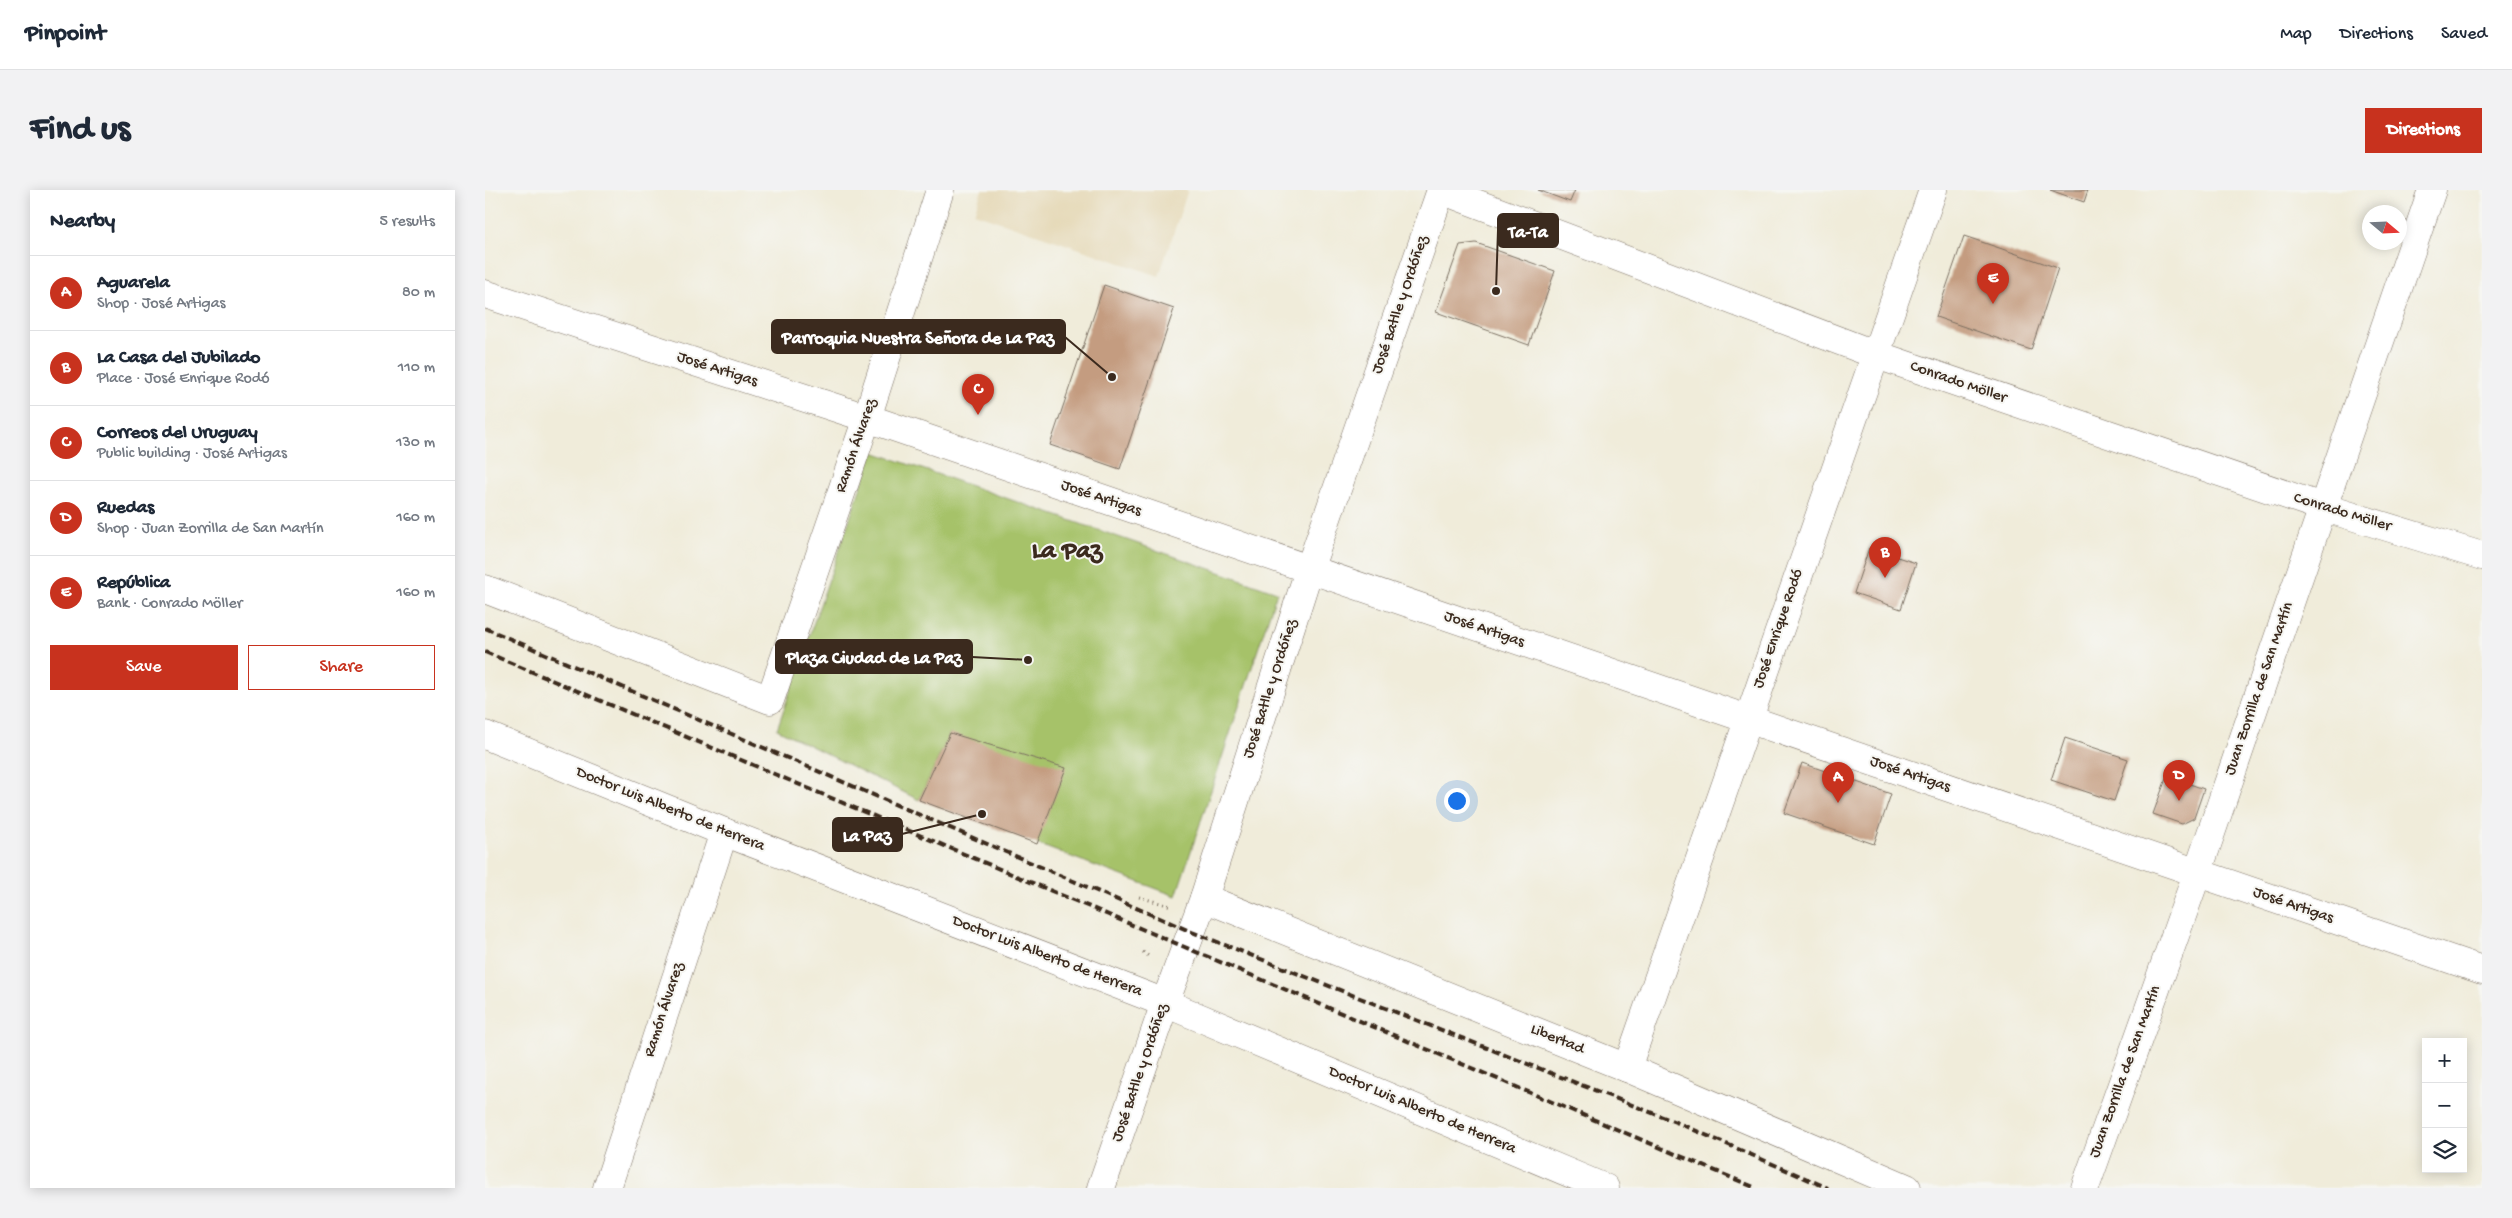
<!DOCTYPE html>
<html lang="en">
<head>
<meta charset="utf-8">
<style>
	:root { --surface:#fff; --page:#f2f2f3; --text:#1f2937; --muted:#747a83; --line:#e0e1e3; --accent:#c8321e }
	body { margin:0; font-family:"Gochi Hand",sans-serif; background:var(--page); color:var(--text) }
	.controls { position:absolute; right:15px; bottom:15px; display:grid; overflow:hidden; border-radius:0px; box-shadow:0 2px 12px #0003 }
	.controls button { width:45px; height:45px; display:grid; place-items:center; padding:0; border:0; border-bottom:1px solid var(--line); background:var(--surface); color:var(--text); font:25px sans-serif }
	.compass { position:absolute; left:1877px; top:15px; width:45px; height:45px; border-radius:50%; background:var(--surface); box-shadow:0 2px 12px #0003; rotate:109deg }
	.you { position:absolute; left:971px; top:610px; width:18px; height:18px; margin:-12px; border:4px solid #fff; border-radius:50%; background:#1a73e8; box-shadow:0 0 0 8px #1a73e833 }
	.badge { display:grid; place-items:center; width:32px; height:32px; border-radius:50%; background:var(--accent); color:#fff; font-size:16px; font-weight:700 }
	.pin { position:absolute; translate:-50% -41px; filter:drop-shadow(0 1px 2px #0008) }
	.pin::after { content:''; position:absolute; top:26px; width:18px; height:15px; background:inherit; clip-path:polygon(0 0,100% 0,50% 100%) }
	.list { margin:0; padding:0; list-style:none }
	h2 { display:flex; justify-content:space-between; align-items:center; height:65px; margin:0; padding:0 20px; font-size:21px }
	h2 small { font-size:16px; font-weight:400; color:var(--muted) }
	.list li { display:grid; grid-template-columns:32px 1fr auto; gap:15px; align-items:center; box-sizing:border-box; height:75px; padding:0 20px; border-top:1px solid var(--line) }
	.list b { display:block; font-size:19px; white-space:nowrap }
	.list p { margin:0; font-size:16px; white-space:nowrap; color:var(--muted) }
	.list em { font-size:16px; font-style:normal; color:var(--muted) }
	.actions { display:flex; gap:10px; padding:15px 20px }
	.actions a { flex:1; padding:11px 0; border:1px solid var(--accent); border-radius:0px; text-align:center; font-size:18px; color:var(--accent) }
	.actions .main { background:var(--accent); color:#fff }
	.icon { flex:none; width:28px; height:28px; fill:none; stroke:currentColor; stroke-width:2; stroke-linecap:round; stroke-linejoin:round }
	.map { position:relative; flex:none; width:1997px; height:998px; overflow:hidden; border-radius:0px }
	header { display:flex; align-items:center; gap:30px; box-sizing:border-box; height:70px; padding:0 25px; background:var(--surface); border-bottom:1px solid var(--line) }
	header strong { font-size:24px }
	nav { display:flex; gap:28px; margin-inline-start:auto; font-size:18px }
	.intro { display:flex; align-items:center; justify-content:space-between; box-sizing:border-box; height:120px; padding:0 30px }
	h1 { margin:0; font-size:35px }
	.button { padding:12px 22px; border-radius:0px; background:var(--accent); color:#fff; font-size:18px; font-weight:700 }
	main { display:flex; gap:30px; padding:0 30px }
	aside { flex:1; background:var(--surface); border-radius:0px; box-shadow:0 2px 12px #0003 }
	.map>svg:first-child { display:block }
	.built { fill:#e6daba }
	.green { fill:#a6c269; stroke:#707644 }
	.building { fill:#c49c80 }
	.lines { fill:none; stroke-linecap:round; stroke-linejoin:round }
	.minor-casing { stroke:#7a6e60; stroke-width:29 }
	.path { stroke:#7a6e60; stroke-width:3; stroke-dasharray:1 4; stroke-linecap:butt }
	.minor { stroke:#fff; stroke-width:28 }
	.rail { stroke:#3b2a1e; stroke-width:4; stroke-dasharray:8 4; stroke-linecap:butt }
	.labels { text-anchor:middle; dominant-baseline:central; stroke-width:4; stroke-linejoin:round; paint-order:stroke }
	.street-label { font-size:16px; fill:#3b2a1e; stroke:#f6f6f2 }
	.town-label { font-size:26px; font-weight:bold; fill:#3b2a1e; stroke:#f6f6f2 }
	.leader { fill:none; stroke:#3b2a1e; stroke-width:2 }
	.callout-dot { fill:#3b2a1e; stroke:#f6f6f2; stroke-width:2 }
	.callout { fill:#3b2a1e; stroke:#3b2a1e; stroke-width:2 }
	.callout-label { font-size:18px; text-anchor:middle; font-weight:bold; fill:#fff }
</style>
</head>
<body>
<header>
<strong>Pinpoint</strong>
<nav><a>Map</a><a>Directions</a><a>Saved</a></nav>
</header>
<div class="intro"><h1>Find us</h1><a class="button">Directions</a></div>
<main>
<aside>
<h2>Nearby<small>5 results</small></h2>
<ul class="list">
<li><span class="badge">A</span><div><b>Aguarela</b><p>Shop · José Artigas</p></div><em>80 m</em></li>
<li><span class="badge">B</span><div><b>La Casa del Jubilado</b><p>Place · José Enrique Rodó</p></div><em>110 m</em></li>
<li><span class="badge">C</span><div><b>Correos del Uruguay</b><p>Public building · José Artigas</p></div><em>130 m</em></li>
<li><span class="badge">D</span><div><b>Ruedas</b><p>Shop · Juan Zorrilla de San Martín</p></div><em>160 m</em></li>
<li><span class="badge">E</span><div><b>República</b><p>Bank · Conrado Möller</p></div><em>160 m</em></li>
</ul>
<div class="actions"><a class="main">Save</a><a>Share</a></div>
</aside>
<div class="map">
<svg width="1997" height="998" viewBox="0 0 1997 998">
	<rect width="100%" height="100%" fill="#f6f6f2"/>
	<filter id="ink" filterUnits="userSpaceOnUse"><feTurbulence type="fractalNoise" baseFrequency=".02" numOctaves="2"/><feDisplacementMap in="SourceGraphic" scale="10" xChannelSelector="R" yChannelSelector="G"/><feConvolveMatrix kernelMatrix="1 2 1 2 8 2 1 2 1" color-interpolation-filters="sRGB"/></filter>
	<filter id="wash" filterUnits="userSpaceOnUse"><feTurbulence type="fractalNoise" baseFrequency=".0096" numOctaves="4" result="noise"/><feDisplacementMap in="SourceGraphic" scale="20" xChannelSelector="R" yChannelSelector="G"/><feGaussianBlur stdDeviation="1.12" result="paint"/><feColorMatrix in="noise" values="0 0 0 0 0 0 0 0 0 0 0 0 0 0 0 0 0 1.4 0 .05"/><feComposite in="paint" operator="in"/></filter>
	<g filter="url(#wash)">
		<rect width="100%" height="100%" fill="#f0ecda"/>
		<polygon class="built" points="497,0 703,0 674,86 489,23"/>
		<polygon class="green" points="388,262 792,402 691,706 552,654 465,543 434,610 292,539"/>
		<g id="blocks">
			<g class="building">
				<polygon points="1053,0 1090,0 1085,12"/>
				<polygon points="1565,0 1603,0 1599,12"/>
				<polygon points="1479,46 1573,78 1546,160 1451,127"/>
				<polygon points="991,53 1070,81 1044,155 951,122 975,55"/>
				<polygon points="619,95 689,119 635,279 565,255"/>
				<polygon points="1384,358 1431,373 1416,419 1369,403"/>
				<polygon points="465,543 581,578 552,654 434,610"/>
				<polygon points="1580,548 1643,569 1629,611 1566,590"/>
				<polygon points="1317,573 1406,604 1389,654 1299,623"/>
				<polygon points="1682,586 1719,599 1709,628 1697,634 1668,624"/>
			</g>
		</g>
	</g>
	<g filter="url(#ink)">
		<use href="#blocks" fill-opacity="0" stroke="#7a6e60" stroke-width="1"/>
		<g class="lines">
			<defs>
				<g id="minor">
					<polyline points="956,0 1389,164 1837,317 1997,366"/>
					<polyline points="0,104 382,228 1997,780"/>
					<polyline points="0,399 285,510 382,228 455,0"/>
					<polyline points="0,545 239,642 680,813 1120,998"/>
					<polyline points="719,708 1142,878 1422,998"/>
					<polyline points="1142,878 1448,0"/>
					<polyline points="122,998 239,642"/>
					<polyline points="616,998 680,813 719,708 824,380 956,0"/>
					<polyline points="1600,998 1712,684 1947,0"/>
				</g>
			</defs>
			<use href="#minor" class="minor-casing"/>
			<g class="path">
				<polyline points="654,707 686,716"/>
				<polyline points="658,762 665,767"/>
			</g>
			<use href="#minor" class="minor"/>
			<g class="rail">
				<polyline points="0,438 707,742 1193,933 1343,998"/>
				<polyline points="0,462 1271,998"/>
			</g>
		</g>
	</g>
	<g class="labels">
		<g class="street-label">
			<text transform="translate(916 115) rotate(-71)">José Batlle y Ordóñez</text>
			<text transform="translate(232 180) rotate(18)">José Artigas</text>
			<text transform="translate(1473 193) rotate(19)">Conrado Möller</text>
			<text transform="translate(372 256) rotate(-71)">Ramón Álvarez</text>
			<text transform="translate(616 309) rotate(19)">José Artigas</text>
			<text transform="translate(1857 323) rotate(17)">Conrado Möller</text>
			<text transform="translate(1294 439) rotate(-71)">José Enrique Rodó</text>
			<text transform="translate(999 440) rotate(19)">José Artigas</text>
			<text transform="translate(786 499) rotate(-72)">José Batlle y Ordóñez</text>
			<text transform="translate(1775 499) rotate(-71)">Juan Zorrilla de San Martín</text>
			<text transform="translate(1425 585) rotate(19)">José Artigas</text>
			<text transform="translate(185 620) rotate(22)">Doctor Luis Alberto de Herrera</text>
			<text transform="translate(1808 716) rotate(19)">José Artigas</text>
			<text transform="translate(562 767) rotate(21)">Doctor Luis Alberto de Herrera</text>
			<text transform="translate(180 820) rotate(-72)">Ramón Álvarez</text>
			<text transform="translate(1072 850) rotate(22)">Libertad</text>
			<text transform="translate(1641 882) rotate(-70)">Juan Zorrilla de San Martín</text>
			<text transform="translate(656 883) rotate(-71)">José Batlle y Ordóñez</text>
			<text transform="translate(937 921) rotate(23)">Doctor Luis Alberto de Herrera</text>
		</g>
		<g class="town-label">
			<text x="582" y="362">La Paz</text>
		</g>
	</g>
	<path class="leader" d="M1011 101L1013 40M627 187L580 147M543 470L487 467M497 624L417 644"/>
	<g class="callout-dot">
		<circle cx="1011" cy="101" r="5"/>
		<circle cx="627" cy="187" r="5"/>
		<circle cx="543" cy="470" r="5"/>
		<circle cx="497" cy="624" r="5"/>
	</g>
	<g class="callout">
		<rect x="1013" y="24" width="60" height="33" rx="5"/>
		<rect x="287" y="130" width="293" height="33" rx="5"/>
		<rect x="291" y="450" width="196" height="33" rx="5"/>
		<rect x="348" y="628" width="69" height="33" rx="5"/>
	</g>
	<g class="callout-label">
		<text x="1043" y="47">Ta-Ta</text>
		<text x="433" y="153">Parroquia Nuestra Señora de La Paz</text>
		<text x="389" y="473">Plaza Ciudad de La Paz</text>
		<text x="382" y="651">La Paz</text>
	</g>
</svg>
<div class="controls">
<button>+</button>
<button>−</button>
<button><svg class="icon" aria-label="layers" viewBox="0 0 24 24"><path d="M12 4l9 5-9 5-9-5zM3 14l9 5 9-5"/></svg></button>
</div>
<svg class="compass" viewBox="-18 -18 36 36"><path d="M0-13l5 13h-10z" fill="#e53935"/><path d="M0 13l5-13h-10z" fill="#747a83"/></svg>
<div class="you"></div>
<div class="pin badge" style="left:1353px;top:613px">A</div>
<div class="pin badge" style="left:1400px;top:388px">B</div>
<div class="pin badge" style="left:493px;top:225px">C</div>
<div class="pin badge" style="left:1694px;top:611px">D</div>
<div class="pin badge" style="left:1508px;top:114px">E</div>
</div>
</main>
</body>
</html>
